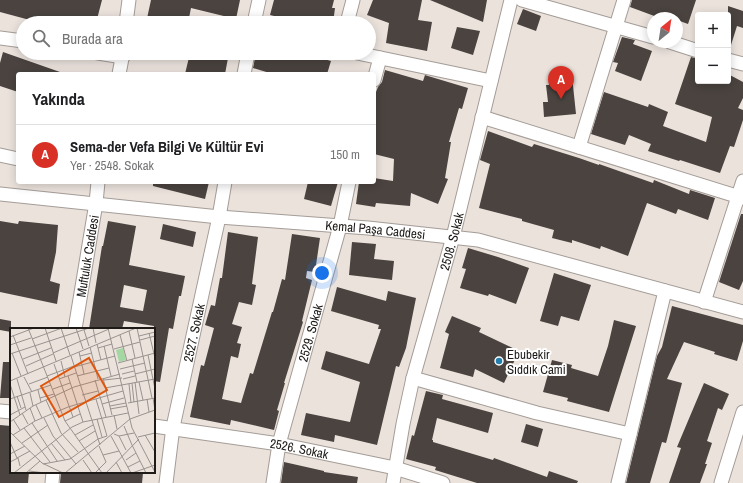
<!DOCTYPE html>
<html lang="tr">
<head>
<meta charset="utf-8">
<style>
	:root { --surface:#fff; --page:#f2f2f2; --text:#202124; --muted:#757577; --line:#e0e0e0; --accent:#d93025 }
	body { margin:0; font-family:"Archivo Narrow",sans-serif; background:var(--page); color:var(--text) }
	.controls { position:absolute; right:12px; top:12px; display:grid; overflow:hidden; border-radius:4px; box-shadow:0 2px 10px #0003 }
	.controls button { width:36px; height:36px; display:grid; place-items:center; padding:0; border:0; border-bottom:1px solid var(--line); background:var(--surface); color:var(--text); font:20px sans-serif }
	.compass { position:absolute; left:647px; top:12px; width:36px; height:36px; border-radius:50%; background:var(--surface); box-shadow:0 2px 10px #0003; rotate:30deg }
	.you { position:absolute; left:322px; top:273px; width:14px; height:14px; margin:-10px; border:3px solid #fff; border-radius:50%; background:#1a73e8; box-shadow:0 0 0 6px #1a73e833 }
	.badge { display:grid; place-items:center; width:26px; height:26px; border-radius:50%; background:var(--accent); color:#fff; font-size:13px; font-weight:700 }
	.pin { position:absolute; translate:-50% -33px; filter:drop-shadow(0 1px 2px #0008) }
	.pin::after { content:''; position:absolute; top:21px; width:14px; height:12px; background:inherit; clip-path:polygon(0 0,100% 0,50% 100%) }
	.list { margin:0; padding:0; list-style:none }
	h2 { display:flex; justify-content:space-between; align-items:center; height:52px; margin:0; padding:0 16px; font-size:17px }
	h2 small { font-size:13px; font-weight:400; color:var(--muted) }
	.list li { display:grid; grid-template-columns:26px 1fr auto; gap:12px; align-items:center; box-sizing:border-box; height:60px; padding:0 16px; border-top:1px solid var(--line) }
	.list b { display:block; font-size:15px; white-space:nowrap }
	.list p { margin:0; font-size:13px; white-space:nowrap; color:var(--muted) }
	.list em { font-size:13px; font-style:normal; color:var(--muted) }
	.icon { flex:none; width:22px; height:22px; fill:none; stroke:currentColor; stroke-width:2; stroke-linecap:round; stroke-linejoin:round }
	.map { position:relative; flex:none; width:743px; height:483px; overflow:hidden }
	.search { position:absolute; background:var(--surface); box-shadow:0 2px 10px #0003; left:16px; top:16px; width:360px; height:44px; display:flex; align-items:center; gap:10px; box-sizing:border-box; padding:0 14px; border-radius:22px; color:var(--muted); font-size:15px }
	.panel { position:absolute; background:var(--surface); box-shadow:0 2px 10px #0003; left:16px; top:72px; width:360px; height:112px; border-radius:4px }
	.map>svg:first-child { display:block }
	.building { fill:#4a433f; fill-rule:evenodd }
	.lines { fill:none; stroke-linecap:round; stroke-linejoin:round }
	.minor-casing { stroke:#a49c97; stroke-width:15 }
	.minor { stroke:#fff; stroke-width:13 }
	.poi-dot { fill:#257fad; stroke:#fff; stroke-width:1.5 }
	.labels { text-anchor:middle; dominant-baseline:central; stroke-width:4; stroke-linejoin:round; paint-order:stroke }
	.street-label { font-size:13px; fill:#1d1a18; stroke:#fff }
	.poi-label { font-size:13px; fill:#1d1a18; stroke:#fff; text-anchor:start }
	.inset-road { fill:none; stroke:#99928e; stroke-width:1 }
	.view { fill:#de560d; fill-opacity:0.15; stroke:#de560d; stroke-width:2 }
	.inset-edge { fill:none; stroke:#1d1a18; stroke-width:2 }
</style>
</head>
<body>
<div class="map">
<svg width="743" height="483" viewBox="0 0 743 483">
	<rect width="100%" height="100%" fill="#ebe2dc"/>
	<g class="building">
		<polygon points="0,0 102,0 96,23 41,23 0,12"/>
		<polygon points="151,0 240,0 236,19 191,8 189,18 177,16 176,23 146,23"/>
		<polygon points="274,0 334,0 332,8 335,8 333,23 302,23 270,15"/>
		<polygon points="373,0 422,0 418,20 432,22 427,51 386,43 389,23 367,15"/>
		<polygon points="430,0 487,0 483,22"/>
		<polygon points="632,0 696,0 688,24 677,20 677,18 670,18 658,14 657,17 630,7"/>
		<polygon points="728,6 743,11 743,28 737,26 731,45 728,45"/>
		<polygon points="523,9 541,16 536,31 517,24"/>
		<polygon points="457,27 480,31 473,55 451,48"/>
		<polygon points="622,37 635,40 633,44 652,51 641,81 615,71 618,63 613,62"/>
		<polygon points="3,52 60,72 60,74 18,74 18,92 0,86 0,63"/>
		<polygon points="190,53 205,53 228,58 225,74 185,74"/>
		<polygon points="256,53 302,53 331,61 327,74 273,74 253,68"/>
		<polygon points="691,57 698,59 698,81 728,81 728,74 743,82 743,98 738,108 743,110 743,120 734,147 730,146 720,173 680,160 679,161 648,151 651,144 629,135 625,145 591,134 604,92 648,107 649,104 668,112 663,126 706,142 712,117 675,104"/>
		<polygon points="385,70 423,81 425,75 428,76 468,88 462,109 459,108 449,142 451,142 445,178 448,179 438,204 411,193 410,206 376,203 375,207 356,204 359,182 374,182 374,178 393,181 394,159 374,154 374,97 378,87 382,82"/>
		<polygon points="572,76 576,114 544,117 543,102 548,102 546,85 549,85 549,78"/>
		<polygon points="488,131 532,147 534,144 579,158 599,165 599,164 653,183 654,180 689,194 690,190 715,198 708,220 678,209 676,214 647,203 628,256 601,246 600,249 572,240 572,243 552,238 554,230 522,221 522,219 479,208 490,164 480,160"/>
		<polygon points="153,182 209,182 205,199 153,186"/>
		<polygon points="308,182 338,182 331,206 304,199"/>
		<polygon points="741,214 743,214 743,281 739,290 719,282"/>
		<polygon points="0,221 18,224 19,221 58,225 56,252 50,281 60,284 57,304 0,292"/>
		<path d="M108,221L136,226L129,265L185,276L181,296H179L173,329L169,328L160,382L154,381V326L124,321L122,329H89L102,246H103ZM124,285L147,290L143,311L120,307Z"/>
		<polygon points="163,224 196,232 193,247 160,239"/>
		<polygon points="228,232 258,237 252,284 256,285 252,305 239,302 232,324 242,327 237,343 241,344 238,358 231,356 222,399 241,403 250,373 253,374 272,312 273,312 282,279 285,280 292,234 320,238 315,272 307,271 306,278 312,280 302,321 303,322 284,383 285,383 277,410 279,411 274,430 231,420 230,425 190,417 201,365 204,366 214,328 205,325 211,305 215,306 220,278 222,278"/>
		<polygon points="352,242 376,244 374,259 394,261 392,280 349,275"/>
		<polygon points="468,248 498,257 529,268 516,304 489,294 488,296 460,288 466,269 462,268"/>
		<polygon points="554,273 591,285 579,321 561,316 558,326 540,321"/>
		<polygon points="337,287 386,301 388,291 416,298 406,348 399,367 396,366 377,445 335,435 334,442 301,435 306,413 350,422 360,382 321,369 326,351 369,364 381,329 378,329 379,325 331,311"/>
		<polygon points="672,306 743,325 743,341 737,361 714,354 715,352 684,342 667,379 682,383 666,443 662,442 650,483 626,483 657,356 662,347"/>
		<polygon points="452,316 481,328 479,332 519,351 504,383 475,369 473,377 440,368 449,334 445,332"/>
		<polygon points="0,319 11,321 11,332 0,330"/>
		<polygon points="614,320 636,326 609,412 567,401 568,398 543,392 552,360 572,365 571,368 598,376 608,346"/>
		<polygon points="3,362 11,362 11,398 0,398"/>
		<polygon points="704,383 729,394 722,410 718,408 707,441 712,443 705,464 707,464 700,483 669,483 681,448 677,447"/>
		<polygon points="426,391 443,395 442,399 493,413 488,433 437,418 432,440 433,440 433,442 493,460 494,458 547,477 549,471 578,481 577,483 477,483 435,470 436,467 406,459 412,435 414,436"/>
		<polygon points="526,424 543,429 538,447 521,442"/>
		<polygon points="0,425 11,426 11,472 29,472 28,483 0,483"/>
		<polygon points="284,462 324,471 324,472 358,477 357,483 281,483"/>
		<polygon points="61,472 133,472 143,473 142,483 60,483"/>
	</g>
	<g class="lines">
		<defs>
			<g id="minor">
				<polyline points="522,0 653,37"/>
				<polyline points="126,23 129,0"/>
				<polyline points="254,23 259,0"/>
				<polyline points="347,23 353,0"/>
				<polyline points="0,38 23,41"/>
				<polyline points="670,42 698,51"/>
				<polyline points="98,53 123,57"/>
				<polyline points="357,53 491,81"/>
				<polyline points="728,60 743,64"/>
				<polyline points="119,74 123,53"/>
				<polyline points="244,74 248,53"/>
				<polyline points="374,80 380,58"/>
				<polyline points="482,117 743,198"/>
				<polyline points="579,147 624,0"/>
				<polyline points="0,155 18,159"/>
				<path id="s1" d="M0,194L219,217L368,228L478,240L743,312"/>
				<polyline points="704,302 743,181"/>
				<path id="s2" d="M75,329L96,203L98,182"/>
				<polyline points="413,378 537,413 630,434"/>
				<polyline points="0,411 11,412"/>
				<path id="s3" d="M154,426L279,444L395,468L443,483"/>
				<polyline points="52,483 53,472"/>
				<path id="s4" d="M166,483L173,427L219,217L225,182"/>
				<path id="s5" d="M273,483L279,444L340,226L349,182"/>
				<path id="s6" d="M393,483L403,424L413,378L453,237L511,0"/>
				<polyline points="618,483 665,291"/>
				<polyline points="721,483 743,412"/>
			</g>
		</defs>
		<use href="#minor" class="minor-casing"/>
		<use href="#minor" class="minor"/>
	</g>
	<circle class="poi-dot" cx="499" cy="361" r="4"/>
	<g class="labels">
		<g class="street-label">
			<text stroke="none"><textPath href="#s1" startOffset="377">Kemal Paşa Caddesi</textPath></text>
			<text stroke="none"><textPath href="#s6" startOffset="249">2508. Sokak</textPath></text>
			<text stroke="none"><textPath href="#s2" startOffset="74">Muftuluk Caddesi</textPath></text>
			<text stroke="none"><textPath href="#s4" startOffset="153">2527. Sokak</textPath></text>
			<text stroke="none"><textPath href="#s5" startOffset="155">2529. Sokak</textPath></text>
			<text stroke="none"><textPath href="#s3" startOffset="147">2526. Sokak</textPath></text>
		</g>
		<g class="poi-label">
			<text x="507" y="354">Ebubekir<tspan x="507" dy="15">Sıddık Cami</tspan></text>
		</g>
	</g>
	<g transform="translate(10 328)">
		<rect width="145" height="145" fill="#ebe2dc"/>
		<path d="M113,20L116,32L109,34L106,22Z" fill="#a4d8a3"/>
		<path class="inset-road" d="M18,0L55,93L92,145M35,0L46,33M51,0L60,27M66,0L73,21M83,0L86,15M98,0L122,100L145,144M127,0L142,70M74,2L79,18M119,3L125,30M139,5L145,30M3,7L18,46M110,7L117,33M129,8L145,4M0,9L24,0M22,11L52,0M130,12L145,8M87,16L91,32M0,17L21,10M94,18L101,48M80,19L88,51M88,20L102,16M104,21L130,14M69,24L74,46M2,25L11,48M43,25L99,1M0,26L79,0M138,27L145,61M61,28L90,117M70,28L82,25M13,31L41,20M122,31L127,54M51,33L55,49M108,35L145,25M44,36L63,89M16,38L43,26M64,39L105,28M110,41L135,35M112,46L124,43M125,46L145,41M37,48L64,38M58,48L73,94M67,48L99,40M14,49L22,64M93,50L102,87M7,51L16,82M49,51L66,45M113,51L125,48M85,52L96,89M94,52L112,50M0,53L126,0M125,54L129,86M129,54L133,72M122,55L124,74M0,56L10,87M19,56L38,49M119,56L121,75M95,60L145,51M43,61L60,55M28,62L31,74M20,65L23,78M72,67L88,63M7,68L11,80M30,70L44,66M143,70L145,82M0,71L41,57M86,71L97,108M137,71L139,84M36,72L51,105L68,124M118,75L145,70M92,76L114,70M26,77L32,90M100,78L116,75M20,80L25,93M100,81L117,78M12,85L18,96M0,87L15,79M104,87L107,101M34,90L43,108L66,136M3,91L10,102M87,91L92,109M55,93L70,86M0,94L23,78L64,59L110,46M22,95L47,133M114,98L122,117M14,100L40,134M0,104L32,135L53,145M104,106L109,108L124,105M3,107L25,93L58,79L113,63M65,107L83,97M135,107L145,124M101,108L121,145M109,108L116,122M128,109L145,105M69,113L85,103M0,114L7,130L20,123M12,115L38,97M41,115L55,132M122,117L136,145M0,126L15,118M93,127L109,123M73,132L82,145M116,132L126,125M0,134L8,130L10,138M106,134L112,145M33,136L60,131L88,111L97,108M118,139L130,133M19,143L35,145M4,145L62,99L73,94L118,85M16,145L30,133M55,145L120,91L145,82M85,145L96,134L89,118M96,145L129,111M122,145L145,137"/>
		<path class="view" d="M79,30L97,62L49,89L31,58Z"/>
		<rect width="145" height="145" class="inset-edge"/>
	</g>
</svg>
<div class="controls">
<button>+</button>
<button>−</button>
</div>
<svg class="compass" viewBox="-18 -18 36 36"><path d="M0-13l5 13h-10z" fill="#e53935"/><path d="M0 13l5-13h-10z" fill="#757577"/></svg>
<div class="you"></div>
<div class="pin badge" style="left:561px;top:99px">A</div>
<div class="search"><svg class="icon" aria-label="search" viewBox="0 0 24 24"><circle cx="10" cy="10" r="6"/><path d="M15 15l6 6"/></svg>Burada ara</div>
<section class="panel">
<h2>Yakında<small></small></h2>
<ul class="list">
<li><span class="badge">A</span><div><b>Sema-der Vefa Bilgi Ve Kültür Evi</b><p>Yer · 2548. Sokak</p></div><em>150 m</em></li>
</ul>
</section>
</div>
</body>
</html>
